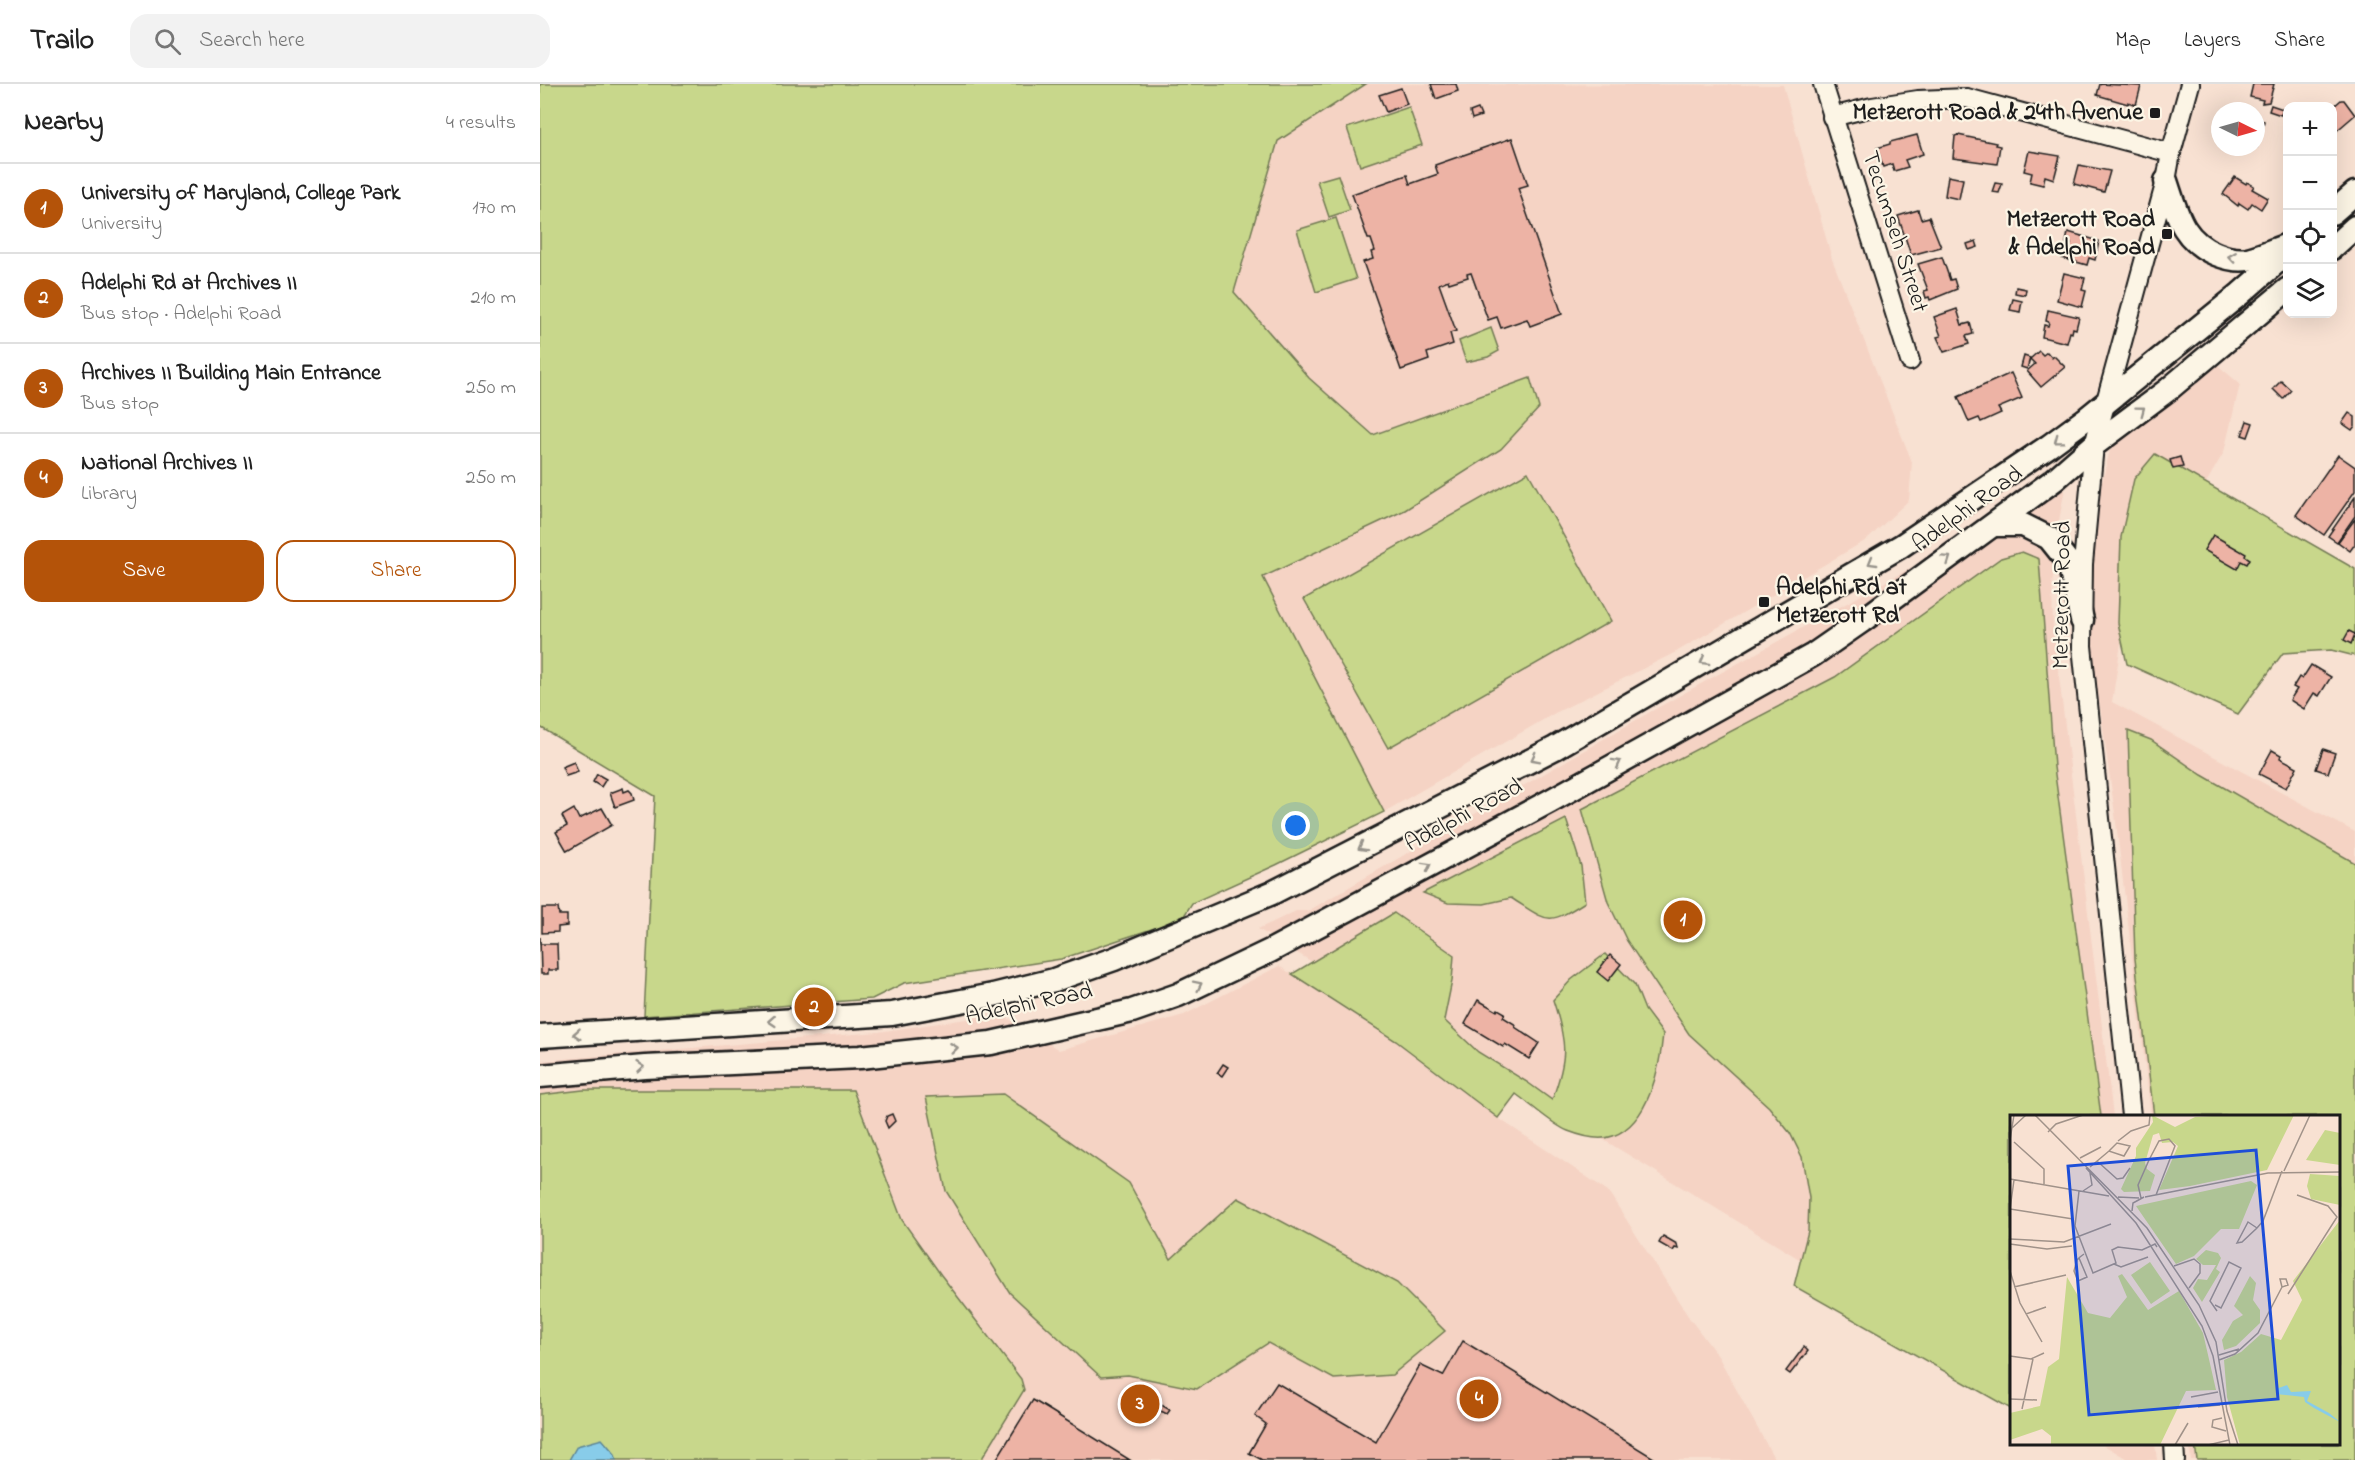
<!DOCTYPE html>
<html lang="en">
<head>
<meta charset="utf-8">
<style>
	:root { --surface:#fff; --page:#f2f2f2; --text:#222; --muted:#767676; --line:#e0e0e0; --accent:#b45309 }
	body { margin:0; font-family:"Indie Flower",sans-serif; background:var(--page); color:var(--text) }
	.controls { position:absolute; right:18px; top:18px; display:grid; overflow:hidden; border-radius:12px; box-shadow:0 6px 24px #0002 }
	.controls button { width:54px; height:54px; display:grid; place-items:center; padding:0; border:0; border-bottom:2px solid var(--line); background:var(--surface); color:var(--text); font:30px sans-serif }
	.compass { position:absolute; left:1671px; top:18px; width:54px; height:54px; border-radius:50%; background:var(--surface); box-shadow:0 6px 24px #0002; rotate:95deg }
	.you { position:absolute; left:756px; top:742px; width:21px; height:21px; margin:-15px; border:4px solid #fff; border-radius:50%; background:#1a73e8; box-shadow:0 0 0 9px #1a73e833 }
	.badge { display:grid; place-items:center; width:39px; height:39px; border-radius:50%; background:var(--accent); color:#fff; font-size:20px; font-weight:700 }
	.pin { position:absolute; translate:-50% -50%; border:3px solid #fff; box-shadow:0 2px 6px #0006 }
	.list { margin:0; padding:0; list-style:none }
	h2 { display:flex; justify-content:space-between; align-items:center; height:78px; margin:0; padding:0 24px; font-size:26px }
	h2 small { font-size:20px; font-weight:400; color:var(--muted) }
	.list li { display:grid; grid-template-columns:39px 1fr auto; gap:18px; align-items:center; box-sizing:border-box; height:90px; padding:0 24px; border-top:2px solid var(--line) }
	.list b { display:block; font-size:22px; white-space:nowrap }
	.list p { margin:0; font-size:20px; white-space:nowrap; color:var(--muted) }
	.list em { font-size:20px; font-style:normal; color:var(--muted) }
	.actions { display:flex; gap:12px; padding:18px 24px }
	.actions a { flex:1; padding:14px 0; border:2px solid var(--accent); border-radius:18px; text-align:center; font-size:21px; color:var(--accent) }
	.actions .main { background:var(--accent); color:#fff }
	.icon { flex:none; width:33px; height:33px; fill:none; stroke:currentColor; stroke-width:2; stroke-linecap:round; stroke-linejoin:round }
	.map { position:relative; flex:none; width:1815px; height:1376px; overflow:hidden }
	header { display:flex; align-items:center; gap:36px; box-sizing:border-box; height:84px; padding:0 30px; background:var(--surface); border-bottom:2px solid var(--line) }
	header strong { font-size:28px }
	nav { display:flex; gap:33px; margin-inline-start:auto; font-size:21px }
	.search { width:420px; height:54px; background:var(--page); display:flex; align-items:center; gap:15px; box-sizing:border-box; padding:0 21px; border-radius:18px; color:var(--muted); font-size:22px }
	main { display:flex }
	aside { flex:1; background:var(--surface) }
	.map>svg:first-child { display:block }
	.built { fill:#f5d3c4 }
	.green { fill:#c8d78b; stroke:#727a54; stroke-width:1.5 }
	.water { fill:#88cce9; stroke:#5d8697; stroke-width:1.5 }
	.building { fill:#edb3a5; stroke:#1c1c1c; stroke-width:1.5 }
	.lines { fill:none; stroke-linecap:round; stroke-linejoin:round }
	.minor-casing { stroke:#1c1c1c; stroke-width:22 }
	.major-casing { stroke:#1c1c1c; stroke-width:27 }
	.minor { stroke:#fcf5e5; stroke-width:18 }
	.major { stroke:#fcf5e5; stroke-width:22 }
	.oneway { stroke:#97938b }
	.poi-dot { fill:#1c1c1c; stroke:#fcf5e5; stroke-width:2 }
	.labels { text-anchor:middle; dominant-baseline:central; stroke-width:4.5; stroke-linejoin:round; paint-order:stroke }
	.poi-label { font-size:24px; font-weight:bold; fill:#1c1c1c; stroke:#fcf5e5; text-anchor:end }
	.street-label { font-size:24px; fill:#1c1c1c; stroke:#fcf5e5 }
	.inset-road { fill:none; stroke:#a09289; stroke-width:1.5 }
	.view { fill:#1d4ed8; fill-opacity:0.15; stroke:#1d4ed8; stroke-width:3 }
	.inset-edge { fill:none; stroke:#1c1c1c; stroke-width:3 }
</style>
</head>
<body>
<header>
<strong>Trailo</strong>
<div class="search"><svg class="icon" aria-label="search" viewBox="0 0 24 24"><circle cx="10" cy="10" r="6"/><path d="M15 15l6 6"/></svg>Search here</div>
<nav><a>Map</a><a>Layers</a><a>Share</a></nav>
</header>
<main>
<aside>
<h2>Nearby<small>4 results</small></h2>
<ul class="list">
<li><span class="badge">1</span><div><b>University of Maryland, College Park</b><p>University</p></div><em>170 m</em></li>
<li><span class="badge">2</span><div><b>Adelphi Rd at Archives II</b><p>Bus stop · Adelphi Road</p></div><em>210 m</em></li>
<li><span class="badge">3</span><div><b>Archives II Building Main Entrance</b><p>Bus stop</p></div><em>250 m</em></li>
<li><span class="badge">4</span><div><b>National Archives II</b><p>Library</p></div><em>250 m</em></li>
</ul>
<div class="actions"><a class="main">Save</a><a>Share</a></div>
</aside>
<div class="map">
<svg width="1815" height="1376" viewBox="0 0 1815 1376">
	<rect width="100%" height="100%" fill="#f8e1d2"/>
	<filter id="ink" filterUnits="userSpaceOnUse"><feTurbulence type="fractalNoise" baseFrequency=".0167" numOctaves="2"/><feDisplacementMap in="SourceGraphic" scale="12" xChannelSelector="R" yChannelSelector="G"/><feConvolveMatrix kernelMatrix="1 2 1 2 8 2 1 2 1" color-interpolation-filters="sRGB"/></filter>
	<g filter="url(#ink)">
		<g class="built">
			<polygon points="826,0 1243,1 1292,175 1372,378 1369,416 1328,455 1136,568 1015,629 844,728 723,493 865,425 961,365 999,324 990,294 833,351 769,294 693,208 738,57"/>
			<polygon points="1662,268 1700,300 1684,368 1584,540 1572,618 1815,748 1815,1376 1651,1376 1649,1360 1798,1360 1798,1032 1611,1032 1575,730 1553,572 1548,502 1557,419 1576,341"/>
			<polygon points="1526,398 1519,437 1512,502 1513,544 1573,1032 1472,1032 1471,1304 718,845 756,827 768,827 1110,628"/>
			<polygon points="739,882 856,957 958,1034 1068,1107 1150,1235 1178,1272 1235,1376 0,1376 0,977 338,948 461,930 519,966 644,931"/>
			<polygon points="1562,1360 1615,1360 1617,1376 1589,1376"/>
		</g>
		<g class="green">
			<polygon points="0,0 826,0 738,57 694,208 769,294 833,351 990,294 999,324 961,365 865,426 723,493 844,728 736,781 652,819 642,835 521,875 364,899 332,915 104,932 115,712 0,643"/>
			<polygon points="869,23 882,61 820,82 807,44"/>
			<polygon points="798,91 810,126 789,133 777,97"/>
			<polygon points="796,134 816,195 776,208 757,146"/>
			<polygon points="951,244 959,267 948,273 926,278 919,257"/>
			<polygon points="1615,370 1815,485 1815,572 1791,566 1743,569 1698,630 1587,580 1578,539 1581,453 1594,395"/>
			<polygon points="988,388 1071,537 848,664 764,515"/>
			<polygon points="1482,468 1499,475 1514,683 1561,1032 1472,1032 1471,1325 1254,1202 1268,1147 1269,1114 1262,1073 1250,1049 1229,1023 1149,950 1087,857 1068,818 1042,725 1295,593 1461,474"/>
			<polygon points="1588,647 1611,656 1662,691 1815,779 1815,1376 1657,1376 1655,1360 1798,1360 1798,1032 1614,1032 1595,875"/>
			<path d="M1026,735L1041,782L1045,818C1006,843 1008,837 971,814L944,820L908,819L883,809Z"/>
			<path d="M854,829L914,871L912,897L904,936L938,968L987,998L1012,1016C1028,973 1027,959 1013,916L1031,896L1065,870L1095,901L1105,926L1123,950C1120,983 1109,1039 1073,1052C1060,1057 1041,1052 1028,1047C1014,1042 990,1020 976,1010L958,1034L856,957L752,890Z"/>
			<polygon points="43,1006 313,1006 362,1136 401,1191 481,1295 484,1306 441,1376 0,1376 0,1011"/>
			<polygon points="463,1010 589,1099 631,1175 698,1114 857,1199 905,1247 852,1291 794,1295 728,1259 657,1305 588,1291 561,1293 470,1209 406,1107 386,1013"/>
		</g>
		<polygon class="water" points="62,1355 74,1369 77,1376 29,1376 37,1362"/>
		<g class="building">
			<polygon points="891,0 916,0 918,7 896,15"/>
			<polygon points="1560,0 1601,2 1596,21 1588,18 1588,20 1557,11"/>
			<polygon points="1713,0 1734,0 1729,18 1722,19 1723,16 1710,13"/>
			<polygon points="861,4 867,20 846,28 839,11"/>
			<polygon points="1801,16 1804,16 1815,31 1794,49 1792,24"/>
			<polygon points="1731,21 1743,25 1741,31 1729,27"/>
			<polygon points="938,25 941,32 932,35 930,28"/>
			<polygon points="1716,35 1724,37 1717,63 1716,63"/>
			<polygon points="1377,51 1383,70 1365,76 1368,83 1354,87 1352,80 1343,83 1337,64 1350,60 1350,58"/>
			<polygon points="1418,51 1456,59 1455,61 1460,62 1457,80 1413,74 1415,52"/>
			<polygon points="972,54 988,101 978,104 1022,230 990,242 987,235 961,244 957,233 948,236 931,189 927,190 928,193 909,199 908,196 899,200 916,247 910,249 913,260 887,269 889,276 861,286 823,178 833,175 831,168 835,167 831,155 828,155 812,110 867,91 870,100 898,90 895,81"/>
			<polygon points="1489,67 1520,72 1514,95 1505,92 1503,101 1490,98 1492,89 1484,87"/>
			<polygon points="1539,81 1570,87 1564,108 1534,100"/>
			<polygon points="1408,92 1423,95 1419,115 1405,112"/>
			<polygon points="1695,93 1706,100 1707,98 1714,102 1712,105 1728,114 1721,125 1712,119 1708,125 1699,119 1698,122 1683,110"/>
			<polygon points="1455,99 1462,100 1459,109 1452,108"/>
			<polygon points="1378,126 1381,135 1389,133 1401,163 1371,171 1358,132"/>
			<polygon points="1528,148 1559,157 1555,176 1549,174 1547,181 1522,174 1525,164 1529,165 1531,160 1526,159"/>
			<polygon points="1436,157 1438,163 1429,166 1427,160"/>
			<polygon points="1402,173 1410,196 1414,195 1417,205 1390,216 1389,213 1386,214 1384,207 1388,206 1378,180"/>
			<polygon points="1524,189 1545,194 1542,206 1546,207 1542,223 1517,216"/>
			<polygon points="1476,203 1486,205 1485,211 1475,209"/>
			<polygon points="1473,215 1482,217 1480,228 1470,226"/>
			<polygon points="1417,225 1422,241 1430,239 1433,250 1426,252 1429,260 1404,268 1397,253 1401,252 1394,233"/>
			<polygon points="1508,226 1539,233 1536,245 1533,244 1532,249 1530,248 1527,259 1502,253 1504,241 1508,242 1509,238 1506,237"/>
			<polygon points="1499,267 1503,271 1507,268 1512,274 1514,272 1525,283 1501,303 1487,287 1495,280 1490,275"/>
			<polygon points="1484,272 1490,274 1487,285 1481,283"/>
			<polygon points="1471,289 1482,314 1458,324 1461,329 1441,338 1439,334 1429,338 1418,313"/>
			<polygon points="1741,297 1751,306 1743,315 1733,305"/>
			<polygon points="1809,329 1815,333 1815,342 1812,346 1802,339"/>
			<polygon points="1707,337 1713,339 1708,353 1702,351"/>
			<polygon points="1798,371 1815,383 1815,407 1784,451 1756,431"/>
			<polygon points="1640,373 1643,383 1633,385 1630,376"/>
			<polygon points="1815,413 1815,432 1797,458 1788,452"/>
			<polygon points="1815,435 1815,460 1810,467 1798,458"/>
			<polygon points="1673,451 1706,470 1705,472 1710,475 1707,480 1701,477 1697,485 1664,466"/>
			<polygon points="1809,547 1815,550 1811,560 1804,556"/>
			<polygon points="1771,581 1791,593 1779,612 1774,609 1764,625 1750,616 1757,605 1753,603 1759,593 1762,595"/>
			<polygon points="1783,665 1795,669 1788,689 1776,685"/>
			<polygon points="1732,666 1741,671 1740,674 1757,683 1746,704 1719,690"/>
			<polygon points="34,678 38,688 26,692 22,683"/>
			<polygon points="57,690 66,695 61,703 53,698"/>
			<polygon points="83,704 84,708 89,706 92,709 94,716 75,723 70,709"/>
			<polygon points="62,724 72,741 27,767 16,748 27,742 22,732 34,725 39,735"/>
			<polygon points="2,824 18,824 19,831 27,831 27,842 18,843 18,848 2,849"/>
			<polygon points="0,853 0,860 17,860 18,886 8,886 8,890 1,890"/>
			<polygon points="1070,871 1081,880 1068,897 1057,888"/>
			<polygon points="938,916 957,927 958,925 965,929 963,933 976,941 975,943 999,959 989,975 965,960 963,963 925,940"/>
			<polygon points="683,980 688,983 682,992 677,989"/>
			<polygon points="352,1030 355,1037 348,1044 345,1037 347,1032"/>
			<polygon points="1123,1152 1137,1160 1138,1165 1135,1164 1133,1167 1119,1159"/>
			<polygon points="923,1257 1117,1376 722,1376 709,1369 726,1340 715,1332 737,1299 836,1358 880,1281 903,1292"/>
			<polygon points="1264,1263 1268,1267 1250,1290 1246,1287"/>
			<polygon points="493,1316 511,1327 590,1376 456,1376"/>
			<polygon points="613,1316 630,1326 627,1330 610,1322"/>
		</g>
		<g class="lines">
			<defs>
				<g id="minor">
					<polyline points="1283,0 1370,277"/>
					<polyline points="1292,33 1332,23 1378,16 1427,14 1631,69"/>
					<polyline points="1591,1032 1542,562 1543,480 1554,361 1626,97 1631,69 1650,0"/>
					<polyline points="1634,1360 1635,1376"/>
				</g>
				<g id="major">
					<path d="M1626,97C1637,130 1642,156 1676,170C1686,174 1697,177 1708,175C1721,172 1735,165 1748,161"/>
					<polyline points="1792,129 1815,109"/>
					<polyline points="1792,164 1815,143"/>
					<polyline points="1454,441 1483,441 1509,454 1529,479 1542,536"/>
					<polyline points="0,952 352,930 453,911 514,896 574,875 732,809 1015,664 1361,462 1509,362 1547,334 1700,210 1748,168"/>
					<polyline points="0,992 105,983 320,973 451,959 592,927 638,911 730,867 807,826 1010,717 1273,571 1322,537 1514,396 1554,361 1629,305 1748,205"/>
				</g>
			</defs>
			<use href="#minor" class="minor-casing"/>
			<use href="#major" class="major-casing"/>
			<use href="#minor" class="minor"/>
			<use href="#major" class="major"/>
		</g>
		<defs><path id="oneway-chevron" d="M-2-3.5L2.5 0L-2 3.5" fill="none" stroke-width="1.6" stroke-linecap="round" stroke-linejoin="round" transform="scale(1.5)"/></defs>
		<g class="oneway">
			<use href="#oneway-chevron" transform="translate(1692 173) rotate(-172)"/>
			<use href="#oneway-chevron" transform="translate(1601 326) rotate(-37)"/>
			<use href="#oneway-chevron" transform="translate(1518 356) rotate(143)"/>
			<use href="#oneway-chevron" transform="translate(1407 475) rotate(-35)"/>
			<use href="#oneway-chevron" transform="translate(1332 478) rotate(150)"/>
			<use href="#oneway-chevron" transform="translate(1164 577) rotate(150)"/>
			<use href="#oneway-chevron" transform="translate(995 674) rotate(153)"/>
			<use href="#oneway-chevron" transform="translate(1077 679) rotate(-29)"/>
			<use href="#oneway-chevron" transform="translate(822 763) rotate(151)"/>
			<use href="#oneway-chevron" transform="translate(887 782) rotate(-29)"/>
			<use href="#oneway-chevron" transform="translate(658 901) rotate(-26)"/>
			<use href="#oneway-chevron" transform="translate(232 937) rotate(176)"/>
			<use href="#oneway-chevron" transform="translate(37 950) rotate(176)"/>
			<use href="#oneway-chevron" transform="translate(414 964) rotate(-7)"/>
			<use href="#oneway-chevron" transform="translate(100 983) rotate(-5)"/>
		</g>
	</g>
	<g class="poi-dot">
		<rect x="1609" y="23" width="12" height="12" rx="3"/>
		<rect x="1621" y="144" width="12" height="12" rx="3"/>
		<rect x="1218" y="512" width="12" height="12" rx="3"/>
	</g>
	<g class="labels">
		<g class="poi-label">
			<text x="1603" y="29">Metzerott Road &amp; 24th Avenue</text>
			<text x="1615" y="136">Metzerott Road<tspan x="1615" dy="28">&amp; Adelphi Road</tspan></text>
			<text x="1236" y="504" text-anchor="start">Adelphi Rd at<tspan x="1236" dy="28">Metzerott Rd</tspan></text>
		</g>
		<g class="street-label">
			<text transform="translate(1354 148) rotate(72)">Tecumseh Street</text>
			<text transform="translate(1428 426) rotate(-36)">Adelphi Road</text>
			<text transform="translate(1523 511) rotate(-89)">Metzerott Road</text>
			<text transform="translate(924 732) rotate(-28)">Adelphi Road</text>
			<text transform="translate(489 921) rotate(-12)">Adelphi Road</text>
		</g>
	</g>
	<g transform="translate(1470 1031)">
		<rect width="330" height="330" fill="#f8e1d2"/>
		<path d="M142,0L165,12L185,2L202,1L196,0H284L257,55L180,71L149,75L168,31L163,27L152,28L149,18L143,20L135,48L137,54L145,60L140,76L114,77L111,74L126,41V33L143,7ZM315,15L330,18V50L296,45ZM300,59L330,61V90L301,84L297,71ZM241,66L247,70L229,114H211L184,141L166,149L126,91ZM330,105V330H230L217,282L214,245L231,237L251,219L271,225L292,185L283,166ZM196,135L208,138L211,143L206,154L210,157L192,187L183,173L188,164L197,165L206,150H193L186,144ZM140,147L160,176L141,189L121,160ZM112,159L138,195L169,176L193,218L206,275L176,276L150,330H41V321L32,314L0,325V298L30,291L38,252L49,244L57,162L78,198L100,203L117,182L108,161ZM240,161L246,168L243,185L250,195V208L226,231L214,235L212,225L223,206L233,200L224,191Z" fill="#c8d78b"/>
		<path d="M277,270L281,277L301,276L297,286L319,298L330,307L304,293L295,287L294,282L266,279V274Z" fill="#88cce9"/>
		<path class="inset-road" d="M25,0L137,113L189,190L206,227L217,296L228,330M2,13L16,0M38,17L46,9L73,0M0,25L4,0M108,26L121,16L139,10L140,0M4,27L34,54V69M70,43L91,32M87,46L107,64L113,63L120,53M80,52L99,36L114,41L120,31L107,28L99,36M76,53L126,108L192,211L203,241L220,330M274,56L300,0M0,64L99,81M69,76L65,111L83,158L106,148L102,135L108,132L132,135L145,129L147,132M73,76L82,70L80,58M108,82L129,83M135,82L258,58L330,57M131,83L128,70L139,45L149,26L159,24L165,31L146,80M0,94L63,104M0,94L4,65M122,96L123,88L134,82M247,113L238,107L227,128L232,127L247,113L253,106L272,56M0,124L54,127L101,109M0,129L37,134L62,131M69,143L77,162L68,166L64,156L67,145L70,142L74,139M104,149L111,152L138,142M164,151L184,144L190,149V158L179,173M0,156L10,188L32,227M4,172L56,160M278,179L327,102L318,91L287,80M205,190L211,193L231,153L219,147L200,186L207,196M16,199L36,192M209,240L229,234M0,241L21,244L34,238M209,245L225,239L248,218L272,172L278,170L276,164H270L272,172M181,282L208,277M0,284L27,285M188,292L210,290M12,294L23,244M212,303L203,305L202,312L216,316M165,330L178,308M198,330L219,325"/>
		<path class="view" d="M246,35L268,284L79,300L58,51Z"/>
		<rect width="330" height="330" class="inset-edge"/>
	</g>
</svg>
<div class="controls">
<button>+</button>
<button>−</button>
<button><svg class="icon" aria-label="locate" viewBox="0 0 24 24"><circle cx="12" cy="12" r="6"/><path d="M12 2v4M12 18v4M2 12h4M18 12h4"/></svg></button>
<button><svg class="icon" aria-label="layers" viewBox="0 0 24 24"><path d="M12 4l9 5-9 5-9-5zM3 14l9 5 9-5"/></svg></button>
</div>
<svg class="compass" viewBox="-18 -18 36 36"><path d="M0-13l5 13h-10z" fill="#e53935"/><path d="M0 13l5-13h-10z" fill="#767676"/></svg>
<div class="you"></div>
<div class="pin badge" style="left:1143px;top:836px">1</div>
<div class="pin badge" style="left:274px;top:923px">2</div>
<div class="pin badge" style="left:600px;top:1320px">3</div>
<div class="pin badge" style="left:939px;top:1315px">4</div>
</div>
</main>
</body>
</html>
